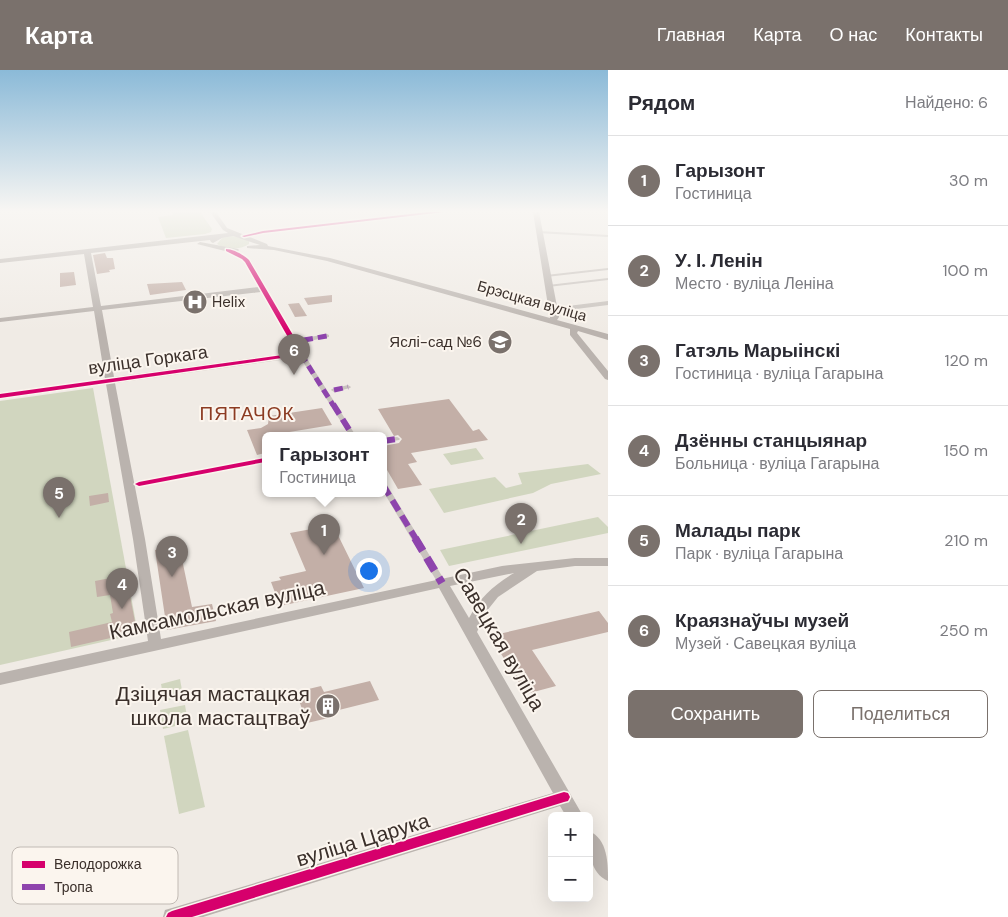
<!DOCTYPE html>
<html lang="ru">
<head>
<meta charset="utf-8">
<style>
	:root { --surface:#fff; --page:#f2f2f3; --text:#2b2b33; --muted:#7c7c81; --line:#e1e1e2; --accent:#7a716c }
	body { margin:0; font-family:"DM Sans",sans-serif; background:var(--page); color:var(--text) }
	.controls { position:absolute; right:15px; bottom:15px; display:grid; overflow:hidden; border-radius:8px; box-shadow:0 5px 20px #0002 }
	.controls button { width:45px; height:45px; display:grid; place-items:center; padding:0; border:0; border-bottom:1px solid var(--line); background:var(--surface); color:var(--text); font:25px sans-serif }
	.you { position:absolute; left:368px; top:500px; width:18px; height:18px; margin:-12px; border:4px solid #fff; border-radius:50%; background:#1a73e8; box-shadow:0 0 0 8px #1a73e833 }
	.badge { display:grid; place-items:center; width:32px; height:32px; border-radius:50%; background:var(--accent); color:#fff; font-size:16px; font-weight:700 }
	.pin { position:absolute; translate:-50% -41px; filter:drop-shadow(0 1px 2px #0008) }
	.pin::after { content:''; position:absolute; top:26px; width:18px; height:15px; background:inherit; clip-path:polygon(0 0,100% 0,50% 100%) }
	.popup { position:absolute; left:262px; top:362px; width:125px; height:65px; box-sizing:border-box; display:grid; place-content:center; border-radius:8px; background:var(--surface); filter:drop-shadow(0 1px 4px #0005); font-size:16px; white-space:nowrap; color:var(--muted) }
	.popup b { font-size:19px; color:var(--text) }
	.popup::after { content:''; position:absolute; left:50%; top:100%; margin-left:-10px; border:10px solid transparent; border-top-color:var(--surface) }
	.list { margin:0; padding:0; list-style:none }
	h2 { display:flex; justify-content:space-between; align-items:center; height:65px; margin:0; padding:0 20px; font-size:21px }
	h2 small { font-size:16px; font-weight:400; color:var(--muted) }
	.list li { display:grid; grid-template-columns:32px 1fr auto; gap:15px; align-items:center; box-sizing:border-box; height:90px; padding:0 20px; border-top:1px solid var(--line) }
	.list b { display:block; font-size:19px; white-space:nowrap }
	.list p { margin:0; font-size:16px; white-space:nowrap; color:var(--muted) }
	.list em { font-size:16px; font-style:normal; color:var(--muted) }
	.actions { display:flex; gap:10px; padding:15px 20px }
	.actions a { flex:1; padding:11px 0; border:1px solid var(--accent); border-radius:8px; text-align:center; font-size:18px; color:var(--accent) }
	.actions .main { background:var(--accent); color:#fff }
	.map { position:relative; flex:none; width:608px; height:847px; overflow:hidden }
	header { display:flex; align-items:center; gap:30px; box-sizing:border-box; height:70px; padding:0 25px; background:var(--accent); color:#fff }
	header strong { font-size:24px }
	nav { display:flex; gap:28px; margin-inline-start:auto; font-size:18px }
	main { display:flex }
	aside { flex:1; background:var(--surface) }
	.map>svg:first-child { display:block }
	.green { fill:#d1d6bf }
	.building { fill:#c3afa7 }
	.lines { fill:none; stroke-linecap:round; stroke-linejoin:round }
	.street { fill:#c9c3be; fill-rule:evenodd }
	.secondary { fill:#bab3ae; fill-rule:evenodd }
	.quiet-far2 { stroke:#8e44ad; stroke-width:5; stroke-dasharray:9 5; stroke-linecap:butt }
	.quiet-far1 { stroke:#8e44ad; stroke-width:6; stroke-dasharray:12 6; stroke-linecap:butt }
	.quiet { stroke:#8e44ad; stroke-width:8; stroke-dasharray:15 8; stroke-linecap:butt }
	.cycleway-casing { stroke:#fbf5ee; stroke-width:3 }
	.cycleway { fill:#d6006c; fill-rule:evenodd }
	.labels { text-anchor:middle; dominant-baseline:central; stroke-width:4; stroke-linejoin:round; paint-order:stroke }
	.far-street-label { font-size:15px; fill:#3b302b; stroke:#fbf5ee }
	.far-poi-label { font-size:15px; fill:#3b302b; stroke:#fbf5ee; text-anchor:start }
	.street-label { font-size:18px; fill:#3b302b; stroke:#fbf5ee }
	.neighbourhood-label { font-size:19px; letter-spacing:1px; fill:#8c3b22; stroke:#fbf5ee }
	.near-street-label { font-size:21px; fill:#3b302b; stroke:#fbf5ee }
	.near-poi-label { font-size:21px; fill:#3b302b; stroke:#fbf5ee; text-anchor:end }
	.key { fill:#fbf5ee; stroke:#c1bab4; stroke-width:1 }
	.key-label { font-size:14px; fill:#3b302b }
</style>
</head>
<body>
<header>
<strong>Карта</strong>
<nav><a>Главная</a><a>Карта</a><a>О нас</a><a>Контакты</a></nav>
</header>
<main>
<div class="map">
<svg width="608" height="847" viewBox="0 0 608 847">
	<rect width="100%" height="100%" fill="#f0ebe5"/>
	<g class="green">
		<polygon points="172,142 200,142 212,159 211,162 205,164 166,168 158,147 173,145"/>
		<path d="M232,166L249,170V174C240,180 226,180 217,174L222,168Z"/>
		<polygon points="93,318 138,564 0,595 0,331"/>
		<polygon points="476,378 484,389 451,395 443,384"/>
		<polygon points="588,394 601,404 551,414 533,423 444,443 429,419 495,407 506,418 522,414 518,403"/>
		<polygon points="598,447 608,457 608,463 449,496 440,480"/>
		<polygon points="180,609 183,626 164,631 161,614"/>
		<polygon points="185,635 188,653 163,659 160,640"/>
		<polygon points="188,660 205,737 179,744 164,666"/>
	</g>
	<g class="building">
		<polygon points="105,183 107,188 113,188 115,199 109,200 110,202 97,204 93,185"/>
		<polygon points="74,202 76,215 60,217 60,203"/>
		<polygon points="182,212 186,220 150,225 147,214"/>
		<polygon points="332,225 332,232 308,235 304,228"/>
		<polygon points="299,233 307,246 295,247 288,234"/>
		<polygon points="449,329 473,361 479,359 488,370 411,383 417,392 408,394 422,415 398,419 383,393 383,376 399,373 402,369 398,365 394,366 378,339"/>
		<polygon points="322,338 332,355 265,366 265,383 257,385 247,360 261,358 268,354 269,346"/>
		<polygon points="108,423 109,432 90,436 89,426"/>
		<polygon points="333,455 364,518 280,536 271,512 281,510 279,507 306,501 290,463"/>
		<polygon points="179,475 192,537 212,534 216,551 167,560 155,480"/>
		<polygon points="126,505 137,562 71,577 69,562 112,552 110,544 113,543 110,525 97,527 95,511"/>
		<polygon points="599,541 608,553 608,562 532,580 556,616 526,624 490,566"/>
		<polygon points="370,611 379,630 331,642 333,647 307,653 296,622 321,616 324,622"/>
	</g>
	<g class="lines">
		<g class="street">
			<polygon points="428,142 444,142 263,163 244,167 242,166 263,161"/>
			<polygon points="539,161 608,165 608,167 537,163 537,162"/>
			<polygon points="608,198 608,200 546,207 544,206 546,205"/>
			<polygon points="608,208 608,210 548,217 546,216 548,215"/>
			<polygon points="608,231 608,235 552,242 549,240 552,238"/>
			<polygon points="327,264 329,265 329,267 304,272 301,270 304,268"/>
			<polygon points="301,282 304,284 356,366 350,366 298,284"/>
			<polygon points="348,315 351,317 350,318 334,322 331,320 332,319"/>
			<polygon points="397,367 399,368 400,369 399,370 383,373 383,369"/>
			<polygon points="265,388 265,392 139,416 135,414 139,412"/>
			<polygon points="383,413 387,415 445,511 446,513 445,515 439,515 383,421"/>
		</g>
		<g class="secondary">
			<path d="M210,142H216L227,158L267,174L268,176L330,188L550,248L533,142H539L559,247L557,250L608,264V270L578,261L577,263L608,301V310L605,309L570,265V259L327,191L274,180L247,178V176L260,175L233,166L222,168L213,173L211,172L210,170L91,183L101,236L259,217L242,189L225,181L197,174L200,172L238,179L239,180L237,182L246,187L251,191L305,284L301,287L115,313L145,469L161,569L502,496L575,488H608V496H575L537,501L498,527L486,542L477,562L583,746H566L560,736L203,847H163L165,840L172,838L553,723L439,518L0,615V603L148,571L133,469L106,314L0,329V323L105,309L94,241L0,252V248L93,237L84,184L0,193V189L228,163L223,160ZM261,222L296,282L114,307L102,240ZM514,503C494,515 480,527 469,548L450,516Z"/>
			<path d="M589,761C608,769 608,794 608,811C589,803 589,779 589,761Z"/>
		</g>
		<g class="quiet-far2">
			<polyline points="304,270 327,266"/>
			<polyline points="301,284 333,335"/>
			<polyline points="334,320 348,317"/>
		</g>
		<g class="quiet-far1">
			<polyline points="333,334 353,366"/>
			<polyline points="383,371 397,369"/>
			<polyline points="383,415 416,469"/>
		</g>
		<polyline class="quiet" points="415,468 442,513"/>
		<defs>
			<g id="cycleway">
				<polygon points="428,142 444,142 263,163 244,167 242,166 263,161"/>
				<path d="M226,179C233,179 244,185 249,190L304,284L303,285L0,328V324L297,283L245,192L242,189L226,181Z"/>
				<polygon points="265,388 265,392 139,416 135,414 139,412"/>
				<polygon points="564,722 568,723 570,727 568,731 564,732 192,847 166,847 168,843 172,841"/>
			</g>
		</defs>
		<use href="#cycleway" class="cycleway-casing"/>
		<use href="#cycleway" class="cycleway"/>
	</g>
	<linearGradient id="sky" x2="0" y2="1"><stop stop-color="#8bbad8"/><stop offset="0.54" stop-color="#f8f6f3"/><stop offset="1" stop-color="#f8f6f3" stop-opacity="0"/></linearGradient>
	<rect width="608" height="261" fill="url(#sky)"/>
	<defs>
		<symbol id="hospital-disc" viewBox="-11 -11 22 22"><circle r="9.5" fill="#7a716c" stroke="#fbf5ee"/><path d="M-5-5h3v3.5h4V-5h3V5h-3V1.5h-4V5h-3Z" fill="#fff"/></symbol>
		<symbol id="school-disc" viewBox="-11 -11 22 22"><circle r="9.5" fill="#7a716c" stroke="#fbf5ee"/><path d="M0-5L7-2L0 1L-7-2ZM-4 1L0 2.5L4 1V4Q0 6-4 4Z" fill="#fff"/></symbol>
		<symbol id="building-disc" viewBox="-11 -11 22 22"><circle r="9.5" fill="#7a716c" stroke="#fbf5ee"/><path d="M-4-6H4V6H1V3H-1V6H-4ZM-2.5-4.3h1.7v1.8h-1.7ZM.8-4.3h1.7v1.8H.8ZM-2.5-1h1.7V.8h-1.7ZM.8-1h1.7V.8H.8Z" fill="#fff"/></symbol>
	</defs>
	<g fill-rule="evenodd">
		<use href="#hospital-disc" x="181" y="218" width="28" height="28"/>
		<use href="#school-disc" x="486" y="258" width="28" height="28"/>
		<use href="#building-disc" x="314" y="622" width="28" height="28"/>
	</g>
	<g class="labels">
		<g class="far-street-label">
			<text transform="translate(532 231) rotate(16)">Брэсцкая вуліца</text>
		</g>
		<g class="far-poi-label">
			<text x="212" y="232">Helix</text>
			<text x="482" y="272" text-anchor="end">Яслі-сад №6</text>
		</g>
		<g class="street-label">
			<text transform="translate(148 290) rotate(-8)">вуліца Горкага</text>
		</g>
		<g class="neighbourhood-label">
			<text x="247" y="343">ПЯТАЧОК</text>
		</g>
		<g class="near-street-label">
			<text transform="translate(217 540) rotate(-12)">Камсамольская вуліца</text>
			<text transform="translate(499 569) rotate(60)">Савецкая вуліца</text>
			<text transform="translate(363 770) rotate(-17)">вуліца Царука</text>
		</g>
		<g class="near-poi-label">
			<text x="310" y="624">Дзіцячая мастацкая<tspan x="310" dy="24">школа мастацтваў</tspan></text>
		</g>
	</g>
	<rect x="12" y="777" width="166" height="57" rx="8" class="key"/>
	<rect x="22" y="791" width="23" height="7" fill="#d6006c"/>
	<rect x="22" y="814" width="23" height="6" fill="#8e44ad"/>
	<g class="key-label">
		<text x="54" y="799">Велодорожка</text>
		<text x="54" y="822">Тропа</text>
	</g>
</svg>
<div class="controls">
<button>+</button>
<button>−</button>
</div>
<div class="you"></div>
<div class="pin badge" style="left:324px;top:485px">1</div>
<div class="popup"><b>Гарызонт</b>Гостиница</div>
<div class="pin badge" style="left:521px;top:474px">2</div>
<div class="pin badge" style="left:172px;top:507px">3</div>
<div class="pin badge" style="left:122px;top:539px">4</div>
<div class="pin badge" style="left:59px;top:448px">5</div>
<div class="pin badge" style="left:294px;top:305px">6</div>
</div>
<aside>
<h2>Рядом<small>Найдено: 6</small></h2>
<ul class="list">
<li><span class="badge">1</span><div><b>Гарызонт</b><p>Гостиница</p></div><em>30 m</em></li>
<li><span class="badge">2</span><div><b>У. І. Ленін</b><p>Место · вуліца Леніна</p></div><em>100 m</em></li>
<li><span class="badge">3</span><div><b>Гатэль Марыінскі</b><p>Гостиница · вуліца Гагарына</p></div><em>120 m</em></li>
<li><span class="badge">4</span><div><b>Дзённы станцыянар</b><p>Больница · вуліца Гагарына</p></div><em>150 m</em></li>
<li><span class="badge">5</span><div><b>Малады парк</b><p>Парк · вуліца Гагарына</p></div><em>210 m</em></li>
<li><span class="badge">6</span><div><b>Краязнаўчы музей</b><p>Музей · Савецкая вуліца</p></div><em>250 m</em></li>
</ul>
<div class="actions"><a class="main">Сохранить</a><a>Поделиться</a></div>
</aside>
</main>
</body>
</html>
